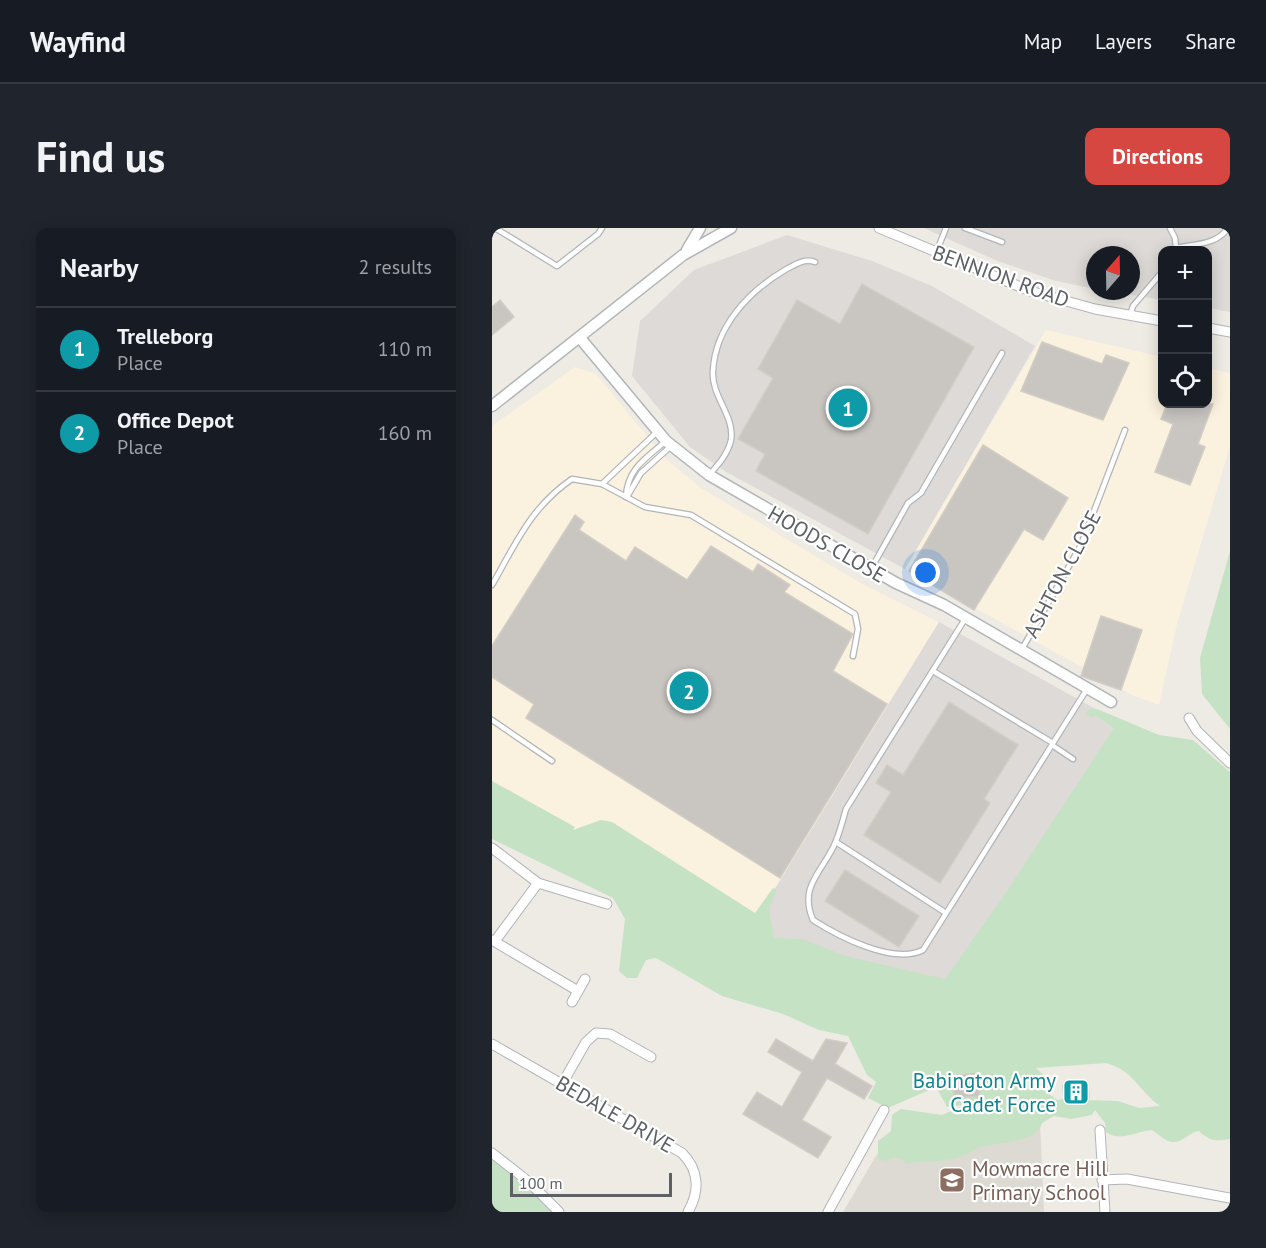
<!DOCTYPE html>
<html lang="en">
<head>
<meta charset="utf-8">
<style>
	:root { --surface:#171b24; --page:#20242c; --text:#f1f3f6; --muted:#9ea1a6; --line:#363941; --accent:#d74742 }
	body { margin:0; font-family:"PT Sans",sans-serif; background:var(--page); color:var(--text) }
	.controls { position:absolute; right:18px; top:18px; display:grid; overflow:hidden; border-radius:12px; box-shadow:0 3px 15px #0003 }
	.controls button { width:54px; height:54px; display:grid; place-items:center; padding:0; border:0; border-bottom:2px solid var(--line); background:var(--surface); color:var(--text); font:30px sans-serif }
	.compass { position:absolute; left:594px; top:18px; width:54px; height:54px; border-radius:50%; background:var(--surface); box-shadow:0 3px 15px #0003; rotate:20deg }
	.scale { position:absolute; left:18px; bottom:15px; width:162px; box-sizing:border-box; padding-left:6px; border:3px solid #5d6064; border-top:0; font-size:16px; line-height:21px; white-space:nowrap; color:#5d6064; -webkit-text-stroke:4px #fff; paint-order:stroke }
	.you { position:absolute; left:434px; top:345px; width:21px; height:21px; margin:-15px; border:4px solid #fff; border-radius:50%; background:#1a73e8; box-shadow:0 0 0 9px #1a73e833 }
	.badge { display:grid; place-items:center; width:39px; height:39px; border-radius:50%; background:var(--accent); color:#fff; font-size:20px; font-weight:700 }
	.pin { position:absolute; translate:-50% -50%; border:3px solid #fff; box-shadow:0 2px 6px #0006 }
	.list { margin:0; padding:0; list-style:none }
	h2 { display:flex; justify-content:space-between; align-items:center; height:78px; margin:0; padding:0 24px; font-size:26px }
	h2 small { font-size:20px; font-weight:400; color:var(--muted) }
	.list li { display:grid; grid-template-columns:39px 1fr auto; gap:18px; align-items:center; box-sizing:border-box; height:84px; padding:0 24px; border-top:2px solid var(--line) }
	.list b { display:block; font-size:22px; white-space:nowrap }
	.list p { margin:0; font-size:20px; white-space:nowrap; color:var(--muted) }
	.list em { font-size:20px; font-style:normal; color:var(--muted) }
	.icon { flex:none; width:33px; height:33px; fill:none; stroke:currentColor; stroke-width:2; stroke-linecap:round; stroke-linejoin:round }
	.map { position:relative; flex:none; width:738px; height:984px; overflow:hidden; border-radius:12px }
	header { display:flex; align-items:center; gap:36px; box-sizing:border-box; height:84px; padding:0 30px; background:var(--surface); border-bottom:2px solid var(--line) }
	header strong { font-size:28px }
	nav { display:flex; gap:33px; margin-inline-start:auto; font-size:21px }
	.intro { display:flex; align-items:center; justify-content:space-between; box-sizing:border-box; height:144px; padding:0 36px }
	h1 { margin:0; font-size:42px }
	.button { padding:15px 27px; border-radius:12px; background:var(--accent); color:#fff; font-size:21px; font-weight:700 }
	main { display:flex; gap:36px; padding:0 36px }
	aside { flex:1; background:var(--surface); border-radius:12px; box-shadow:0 3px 15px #0003 }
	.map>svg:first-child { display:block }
	.commercial { fill:#faf2de }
	.industrial { fill:#dddad7 }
	.education { fill:#dddad4 }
	.green { fill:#c6e2c4; fill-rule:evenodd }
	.building { fill:#c9c6c2; stroke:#d2cdc4; stroke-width:1.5 }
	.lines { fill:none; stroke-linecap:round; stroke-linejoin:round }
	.service-casing { stroke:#b2b5b9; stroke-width:7 }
	.minor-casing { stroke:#b2b5b9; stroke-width:11 }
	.tertiary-casing { stroke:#b2b5b9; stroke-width:13 }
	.service { stroke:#fff; stroke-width:4.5 }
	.minor { stroke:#fff; stroke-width:9 }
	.tertiary { stroke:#fff; stroke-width:10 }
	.labels { text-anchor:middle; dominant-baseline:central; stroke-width:4.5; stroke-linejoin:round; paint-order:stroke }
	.street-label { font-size:21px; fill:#5d6064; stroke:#fff }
	.culture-label { font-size:21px; fill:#0d838f; stroke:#fff; text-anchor:end }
	.education-label { font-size:21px; fill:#785e54; stroke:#fff; text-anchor:start }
</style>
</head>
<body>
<header>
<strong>Wayfind</strong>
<nav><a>Map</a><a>Layers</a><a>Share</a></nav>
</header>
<div class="intro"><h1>Find us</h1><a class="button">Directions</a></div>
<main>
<aside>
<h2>Nearby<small>2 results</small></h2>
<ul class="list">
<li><span class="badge" style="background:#0f9aa8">1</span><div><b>Trelleborg</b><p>Place</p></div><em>110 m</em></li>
<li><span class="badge" style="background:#0f9aa8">2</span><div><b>Office Depot</b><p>Place</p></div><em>160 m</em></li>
</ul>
</aside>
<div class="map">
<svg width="738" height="984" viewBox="0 0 738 984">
	<rect width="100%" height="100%" fill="#eeebe5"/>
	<g class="commercial">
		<polygon points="554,102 670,129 670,176 716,176 716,140 738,145 738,218 685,396 667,477 640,467 413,341"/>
		<polygon points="83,139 104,146 174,231 209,260 370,356 447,394 257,703 0,577 0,198"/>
	</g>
	<g class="industrial">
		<polygon points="432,0 738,0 738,84 716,80 716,22 670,22 670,72 618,63 639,63 639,27 603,27 603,61 564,53 503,32"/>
		<polygon points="295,7 380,33 440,58 543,118 413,341 234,244 198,219 140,148 148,93 202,42"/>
		<polygon points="447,394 627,494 440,787 257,703"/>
	</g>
	<polygon class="education" points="548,894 552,984 351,984 385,926"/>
	<g class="green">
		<polygon points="738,323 738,501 710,466 708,430"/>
		<path d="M605,481L667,507L701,512L738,544V911C724,913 718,914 707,903C697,904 691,915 680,914C672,913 666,905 659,902C644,904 627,914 614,904L613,895L603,882L600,887L579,891L562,888L550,895C545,915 504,915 488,919C482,921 477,926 471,928C465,930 454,932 448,933C437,935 427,933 415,936C407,929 403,927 395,933L386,931V913L399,903L400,887L409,881L450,887L468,879L476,881L480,876L455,879L444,859L396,880L376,870L384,854L375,847L356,808L327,802L291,786L230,768L164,730L154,732L145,750H135L127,743L133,691L121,670L0,611V553L83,599L81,602L109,592L120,594L263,685L281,660L285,662L277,680L282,710L311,711L353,728L453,751L511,669L622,500L603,487L601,490L594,486L596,482ZM614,835C641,842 647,863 668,878L647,880L626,873L594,872L584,869L565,872L552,862H546L556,851L544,840Z"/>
		<polygon points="0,929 28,951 61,984 0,984"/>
	</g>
	<g class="building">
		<polygon points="370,56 482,119 376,306 264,243 273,226 246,211 281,150 266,141 305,72 348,96"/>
		<polygon points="8,72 22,89 0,107 0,79"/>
		<polygon points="550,114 610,136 614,127 637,135 611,192 529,163"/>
		<polygon points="675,176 721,176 706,216 713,219 698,257 663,244 681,196 669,191"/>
		<polygon points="491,217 576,270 551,312 532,301 482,382 417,343"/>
		<polygon points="83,287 92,294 87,302 134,333 143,319 195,352 219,318 261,344 266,336 298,357 292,364 361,406 341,443 395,476 288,650 34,490 42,476 0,449 0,418"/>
		<polygon points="609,388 650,402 629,462 589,448"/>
		<polygon points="457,474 526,517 492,571 498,575 448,655 372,607 399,564 384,555 395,537 411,547"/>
		<polygon points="353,642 427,688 407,719 333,673"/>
		<polygon points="284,811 321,833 334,811 355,815 343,836 380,858 372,871 335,850 310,892 339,909 326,930 251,886 265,864 290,879 310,844 276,824"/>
		<polygon points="486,845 488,868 462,870 460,848"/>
		<polygon points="596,856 597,869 572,871 571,858"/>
	</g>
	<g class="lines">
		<defs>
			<g id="service">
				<polyline points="3,0 65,38 106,6 110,0"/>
				<polyline points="473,0 510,14"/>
				<polyline points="678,0 683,10 684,20"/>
				<path d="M683,22L684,20C702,16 725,17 736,0"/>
				<polyline points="444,25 454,0"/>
				<polyline points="638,87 641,78 670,44"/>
				<path d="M217,247C226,237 236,226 239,212C243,188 219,168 221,143C223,99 257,63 293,42C302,37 312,30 323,34"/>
				<polyline points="110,256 153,279 199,287 363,386 366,401 361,428"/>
				<polyline points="136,267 149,245 179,218"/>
				<path d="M134,269C135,241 154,230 174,213"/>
				<polyline points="379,341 416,275 429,265 510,125"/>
				<path d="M0,357C24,315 39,279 80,251L110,256L166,203"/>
				<path d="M473,391L354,581C351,592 348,603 344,613C332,643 306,657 321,692C346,708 401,737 431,722L595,461"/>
				<polyline points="530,421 589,317 633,202"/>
				<polyline points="441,443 561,515"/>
				<polyline points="0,492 60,533"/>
				<polyline points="560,517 581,531"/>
				<polyline points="344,614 454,685"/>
			</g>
			<g id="minor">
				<polyline points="387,0 538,63 603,81 670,93"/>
				<polyline points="716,100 738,104"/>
				<polyline points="697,490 705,503 738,535"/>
				<polyline points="0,620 46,655 115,676"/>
				<polyline points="0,712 86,763"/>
				<polyline points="3,713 46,655"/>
				<polyline points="80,774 93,751"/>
				<path d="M0,816L190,925C207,942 208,963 196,984"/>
				<polyline points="70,856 94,814 104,805 118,806 159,829"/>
				<polyline points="608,902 613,984"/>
				<polyline points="0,925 37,954 67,984"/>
				<polyline points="610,952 635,951 738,970"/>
				<polyline points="336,984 392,882"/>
			</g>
			<g id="tertiary">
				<polyline points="195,22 208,0"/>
				<polyline points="88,110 174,213 217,247 404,355 452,377 619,474"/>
				<polyline points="0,178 191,27 239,0"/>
			</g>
		</defs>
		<use href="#service" class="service-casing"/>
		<use href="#minor" class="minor-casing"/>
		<use href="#tertiary" class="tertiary-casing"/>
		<use href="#service" class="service"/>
		<use href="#minor" class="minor"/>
		<use href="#tertiary" class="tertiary"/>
	</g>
	<defs>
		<symbol id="building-square" viewBox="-11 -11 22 22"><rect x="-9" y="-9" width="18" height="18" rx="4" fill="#0f9aa8" stroke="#fff"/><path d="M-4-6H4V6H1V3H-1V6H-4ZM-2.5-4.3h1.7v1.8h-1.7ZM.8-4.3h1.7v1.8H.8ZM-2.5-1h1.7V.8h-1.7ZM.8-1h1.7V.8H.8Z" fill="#fff"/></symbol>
		<symbol id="school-square" viewBox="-11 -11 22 22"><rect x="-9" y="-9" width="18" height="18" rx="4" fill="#8d6e63" stroke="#fff"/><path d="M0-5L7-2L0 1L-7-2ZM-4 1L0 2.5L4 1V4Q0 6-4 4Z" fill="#fff"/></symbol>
	</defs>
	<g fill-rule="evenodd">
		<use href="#building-square" x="569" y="849" width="30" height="30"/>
		<use href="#school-square" x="445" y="937" width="30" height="30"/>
	</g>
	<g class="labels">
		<g class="street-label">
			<text transform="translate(509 48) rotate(20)">BENNION ROAD</text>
			<text transform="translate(335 316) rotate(30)">HOODS CLOSE</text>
			<text transform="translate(570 346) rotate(-62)">ASHTON CLOSE</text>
			<text transform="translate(123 886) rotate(30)">BEDALE DRIVE</text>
		</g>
		<g class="culture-label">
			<text x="564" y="852">Babington Army<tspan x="564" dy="24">Cadet Force</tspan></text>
		</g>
		<g class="education-label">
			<text x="480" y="940">Mowmacre Hill<tspan x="480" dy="24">Primary School</tspan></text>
		</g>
	</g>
</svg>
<div class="controls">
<button>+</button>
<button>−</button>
<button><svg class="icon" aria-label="locate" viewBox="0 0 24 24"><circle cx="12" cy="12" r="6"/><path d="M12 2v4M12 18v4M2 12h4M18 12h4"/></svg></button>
</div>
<svg class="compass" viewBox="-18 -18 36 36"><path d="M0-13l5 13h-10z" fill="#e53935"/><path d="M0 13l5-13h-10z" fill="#9ea1a6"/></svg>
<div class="scale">100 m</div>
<div class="you"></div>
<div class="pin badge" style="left:356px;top:180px;background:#0f9aa8">1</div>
<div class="pin badge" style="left:197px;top:463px;background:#0f9aa8">2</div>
</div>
</main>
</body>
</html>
